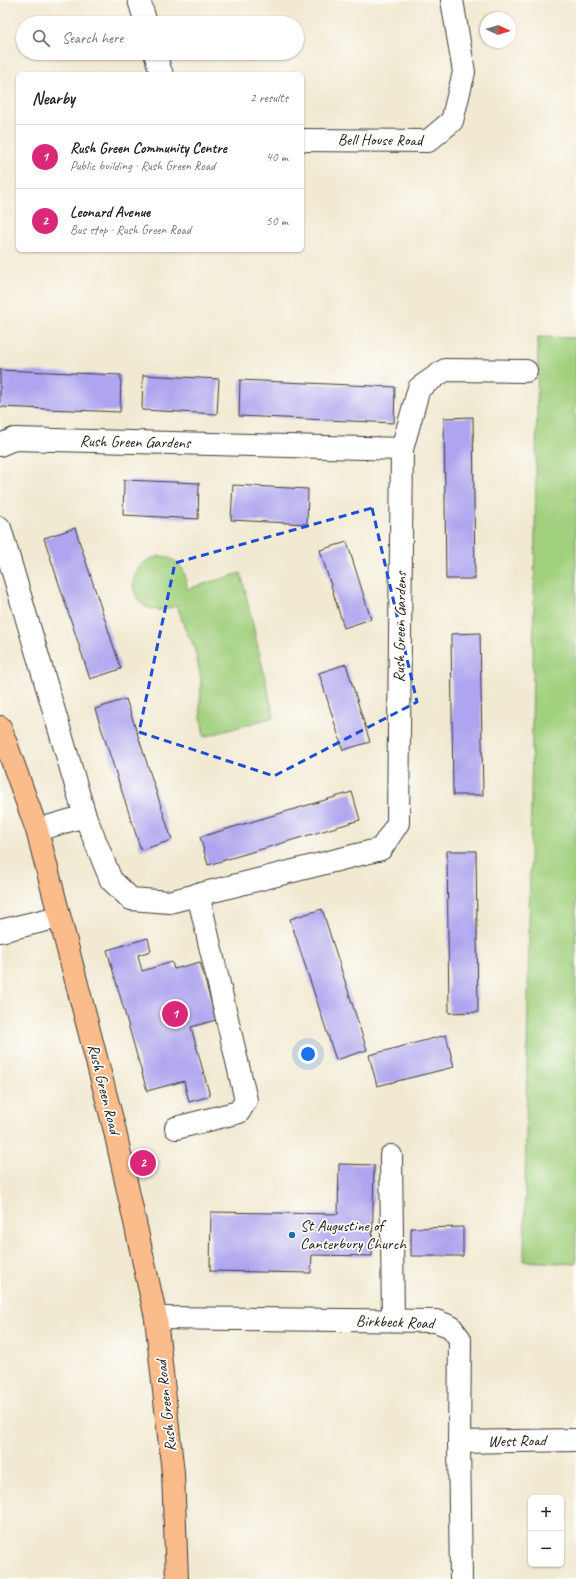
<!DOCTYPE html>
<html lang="en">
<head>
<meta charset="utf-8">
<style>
	:root { --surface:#fff; --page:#f6f6f6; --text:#222; --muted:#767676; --line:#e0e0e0; --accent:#db2777 }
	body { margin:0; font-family:Caveat,sans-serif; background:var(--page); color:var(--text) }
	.controls { position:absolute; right:12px; bottom:12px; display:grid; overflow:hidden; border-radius:6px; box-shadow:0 1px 3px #0004 }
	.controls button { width:36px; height:36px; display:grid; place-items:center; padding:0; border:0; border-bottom:1px solid var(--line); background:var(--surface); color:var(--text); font:20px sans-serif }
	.compass { position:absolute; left:480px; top:12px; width:36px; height:36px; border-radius:50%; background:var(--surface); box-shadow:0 1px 3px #0004; rotate:94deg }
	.you { position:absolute; left:308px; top:1054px; width:14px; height:14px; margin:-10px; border:3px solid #fff; border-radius:50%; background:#1a73e8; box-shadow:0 0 0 6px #1a73e833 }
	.badge { display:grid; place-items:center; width:26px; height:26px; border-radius:50%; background:var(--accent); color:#fff; font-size:13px; font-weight:700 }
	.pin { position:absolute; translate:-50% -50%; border:2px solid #fff; box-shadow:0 1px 4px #0006 }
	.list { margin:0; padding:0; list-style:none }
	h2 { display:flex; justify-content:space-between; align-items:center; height:52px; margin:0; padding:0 16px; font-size:17px }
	h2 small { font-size:13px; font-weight:400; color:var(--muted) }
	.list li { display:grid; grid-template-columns:26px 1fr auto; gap:12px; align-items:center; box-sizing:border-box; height:64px; padding:0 16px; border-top:1px solid var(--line) }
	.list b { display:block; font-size:15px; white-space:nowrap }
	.list p { margin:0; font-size:13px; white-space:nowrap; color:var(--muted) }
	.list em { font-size:13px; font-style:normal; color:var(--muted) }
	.icon { flex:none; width:22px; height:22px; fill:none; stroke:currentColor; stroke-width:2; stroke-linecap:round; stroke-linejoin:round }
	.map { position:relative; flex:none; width:576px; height:1579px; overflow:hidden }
	.search { position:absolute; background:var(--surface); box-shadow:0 1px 3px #0004; left:16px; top:16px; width:288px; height:44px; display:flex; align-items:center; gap:10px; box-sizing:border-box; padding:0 14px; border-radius:22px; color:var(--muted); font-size:15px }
	.panel { position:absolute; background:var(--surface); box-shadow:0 1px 3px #0004; left:16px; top:72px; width:288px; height:180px; border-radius:6px }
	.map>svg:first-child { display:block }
	.green { fill:#a1d07e; stroke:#5e764d }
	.building { fill:#aea4ef }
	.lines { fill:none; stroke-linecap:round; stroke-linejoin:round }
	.minor-casing { stroke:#3c3b37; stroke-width:24 }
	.major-casing { stroke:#3c3b37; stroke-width:24 }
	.minor { stroke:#fff; stroke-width:22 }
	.major { stroke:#fabc8b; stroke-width:22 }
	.marked { fill:none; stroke:#1d4ed8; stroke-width:3; stroke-dasharray:8 5; stroke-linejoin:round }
	.poi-dot { fill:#1f6fb2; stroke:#fdfcf7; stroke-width:1.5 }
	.labels { text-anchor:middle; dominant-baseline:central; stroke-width:3.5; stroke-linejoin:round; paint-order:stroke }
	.street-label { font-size:16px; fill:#1c1c1c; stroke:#fdfcf7 }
	.poi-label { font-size:16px; fill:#1c1c1c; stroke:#fdfcf7; text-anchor:start }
</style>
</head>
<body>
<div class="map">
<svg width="576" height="1579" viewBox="0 0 576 1579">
	<rect width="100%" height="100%" fill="#fdfcf7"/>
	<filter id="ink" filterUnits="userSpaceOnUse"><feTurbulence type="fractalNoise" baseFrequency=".025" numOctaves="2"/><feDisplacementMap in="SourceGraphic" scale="8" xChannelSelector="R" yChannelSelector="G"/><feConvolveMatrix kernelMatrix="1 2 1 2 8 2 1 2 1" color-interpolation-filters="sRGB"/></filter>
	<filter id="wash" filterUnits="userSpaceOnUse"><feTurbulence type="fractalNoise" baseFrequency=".012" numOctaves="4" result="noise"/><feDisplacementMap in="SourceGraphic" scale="16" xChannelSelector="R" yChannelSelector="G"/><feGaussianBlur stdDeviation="0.9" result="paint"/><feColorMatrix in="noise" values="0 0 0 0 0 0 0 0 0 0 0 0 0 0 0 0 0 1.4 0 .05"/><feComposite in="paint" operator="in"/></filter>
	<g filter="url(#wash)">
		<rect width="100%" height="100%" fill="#f1e9d1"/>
		<g class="green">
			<polygon points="538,337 576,338 576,1264 524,1261"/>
			<path d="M161,556C181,560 186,570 187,589L241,573L274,717L204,737L200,709L201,679L194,646L185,629L177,605C171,607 166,610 159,610C126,609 123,561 161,556Z"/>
		</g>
		<g id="blocks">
			<g class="building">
				<polygon points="0,370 121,375 120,412 0,407"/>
				<polygon points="143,375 219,379 217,414 142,410"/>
				<polygon points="240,380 395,387 394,423 239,416"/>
				<polygon points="473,417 475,579 446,579 444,418"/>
				<polygon points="124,480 199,483 198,519 123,515"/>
				<polygon points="233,485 308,489 307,524 231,520"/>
				<polygon points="75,528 121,669 90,679 44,538"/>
				<polygon points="347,542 371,619 344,628 320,550"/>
				<polygon points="480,633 483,795 453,795 451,634"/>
				<polygon points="346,664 370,742 343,750 319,673"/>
				<polygon points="126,699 172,840 141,850 95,709"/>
				<polygon points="352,792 360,820 208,865 200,837"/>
				<polygon points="447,851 476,851 478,1012 449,1013"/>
				<polygon points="322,909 367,1050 336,1060 290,919"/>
				<polygon points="148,938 151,951 138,955 142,971 172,962 174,969 200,962 216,1020 191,1027 210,1096 189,1102 184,1081 147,1091 107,950"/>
				<polygon points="446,1035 454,1067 377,1086 369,1055"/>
				<polygon points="339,1164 374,1165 372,1256 312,1255 311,1273 210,1271 211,1212 338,1214"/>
				<polygon points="463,1227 463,1256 411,1256 411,1228"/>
			</g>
		</g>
	</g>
	<g filter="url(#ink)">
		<use href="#blocks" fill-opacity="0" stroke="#3c3b37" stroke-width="1"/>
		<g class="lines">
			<defs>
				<g id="minor">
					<polyline points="139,0 146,23"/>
					<polyline points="155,53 160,70 162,74"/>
					<polyline points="302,140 428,141 452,121 464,72 452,0"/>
					<polyline points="0,445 14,439 402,449 398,823 381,849 169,902 131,899 111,880 85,816 0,528"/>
					<polyline points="402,449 419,388 445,370 526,371"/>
					<polyline points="37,830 85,816"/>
					<polyline points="0,931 59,917"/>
					<polyline points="176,1128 239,1112 246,1100 198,894"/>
					<polyline points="391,1156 393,1320"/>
					<polyline points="156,1318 436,1321 451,1327 460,1339 459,1442 461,1579"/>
					<polyline points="459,1442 576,1440"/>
				</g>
				<polyline id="major" points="0,727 37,830 114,1127 156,1318 173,1473 177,1579"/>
			</defs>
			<use href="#minor" class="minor-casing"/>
			<use href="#major" class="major-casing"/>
			<use href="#minor" class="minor"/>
			<use href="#major" class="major"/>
		</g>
	</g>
	<path class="marked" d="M372,508L417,702L274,776L139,732L175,563Z"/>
	<circle class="poi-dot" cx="292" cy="1235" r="4"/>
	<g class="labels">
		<g class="street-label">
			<text x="380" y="140">Bell House Road</text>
			<text transform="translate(135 442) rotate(1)">Rush Green Gardens</text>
			<text transform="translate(400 627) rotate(-89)">Rush Green Gardens</text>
			<text transform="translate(104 1089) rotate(76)">Rush Green Road</text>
			<text transform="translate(395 1322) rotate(2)">Birkbeck Road</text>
			<text transform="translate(166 1406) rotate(-96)">Rush Green Road</text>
			<text transform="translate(517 1441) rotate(-1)">West Road</text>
		</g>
		<g class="poi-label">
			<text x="300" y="1226">St Augustine of<tspan x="300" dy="18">Canterbury Church</tspan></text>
		</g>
	</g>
</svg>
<div class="controls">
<button>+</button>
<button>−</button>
</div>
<svg class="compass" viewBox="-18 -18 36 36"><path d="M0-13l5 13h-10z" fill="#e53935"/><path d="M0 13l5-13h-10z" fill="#767676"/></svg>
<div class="you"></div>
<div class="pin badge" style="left:175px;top:1014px">1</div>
<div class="pin badge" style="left:143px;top:1163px">2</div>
<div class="search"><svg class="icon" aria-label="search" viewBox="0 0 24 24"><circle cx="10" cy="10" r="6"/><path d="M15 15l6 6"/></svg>Search here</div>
<section class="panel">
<h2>Nearby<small>2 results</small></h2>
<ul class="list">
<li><span class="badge">1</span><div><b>Rush Green Community Centre</b><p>Public building · Rush Green Road</p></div><em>40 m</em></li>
<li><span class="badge">2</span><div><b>Leonard Avenue</b><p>Bus stop · Rush Green Road</p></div><em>50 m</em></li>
</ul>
</section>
</div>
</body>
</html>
